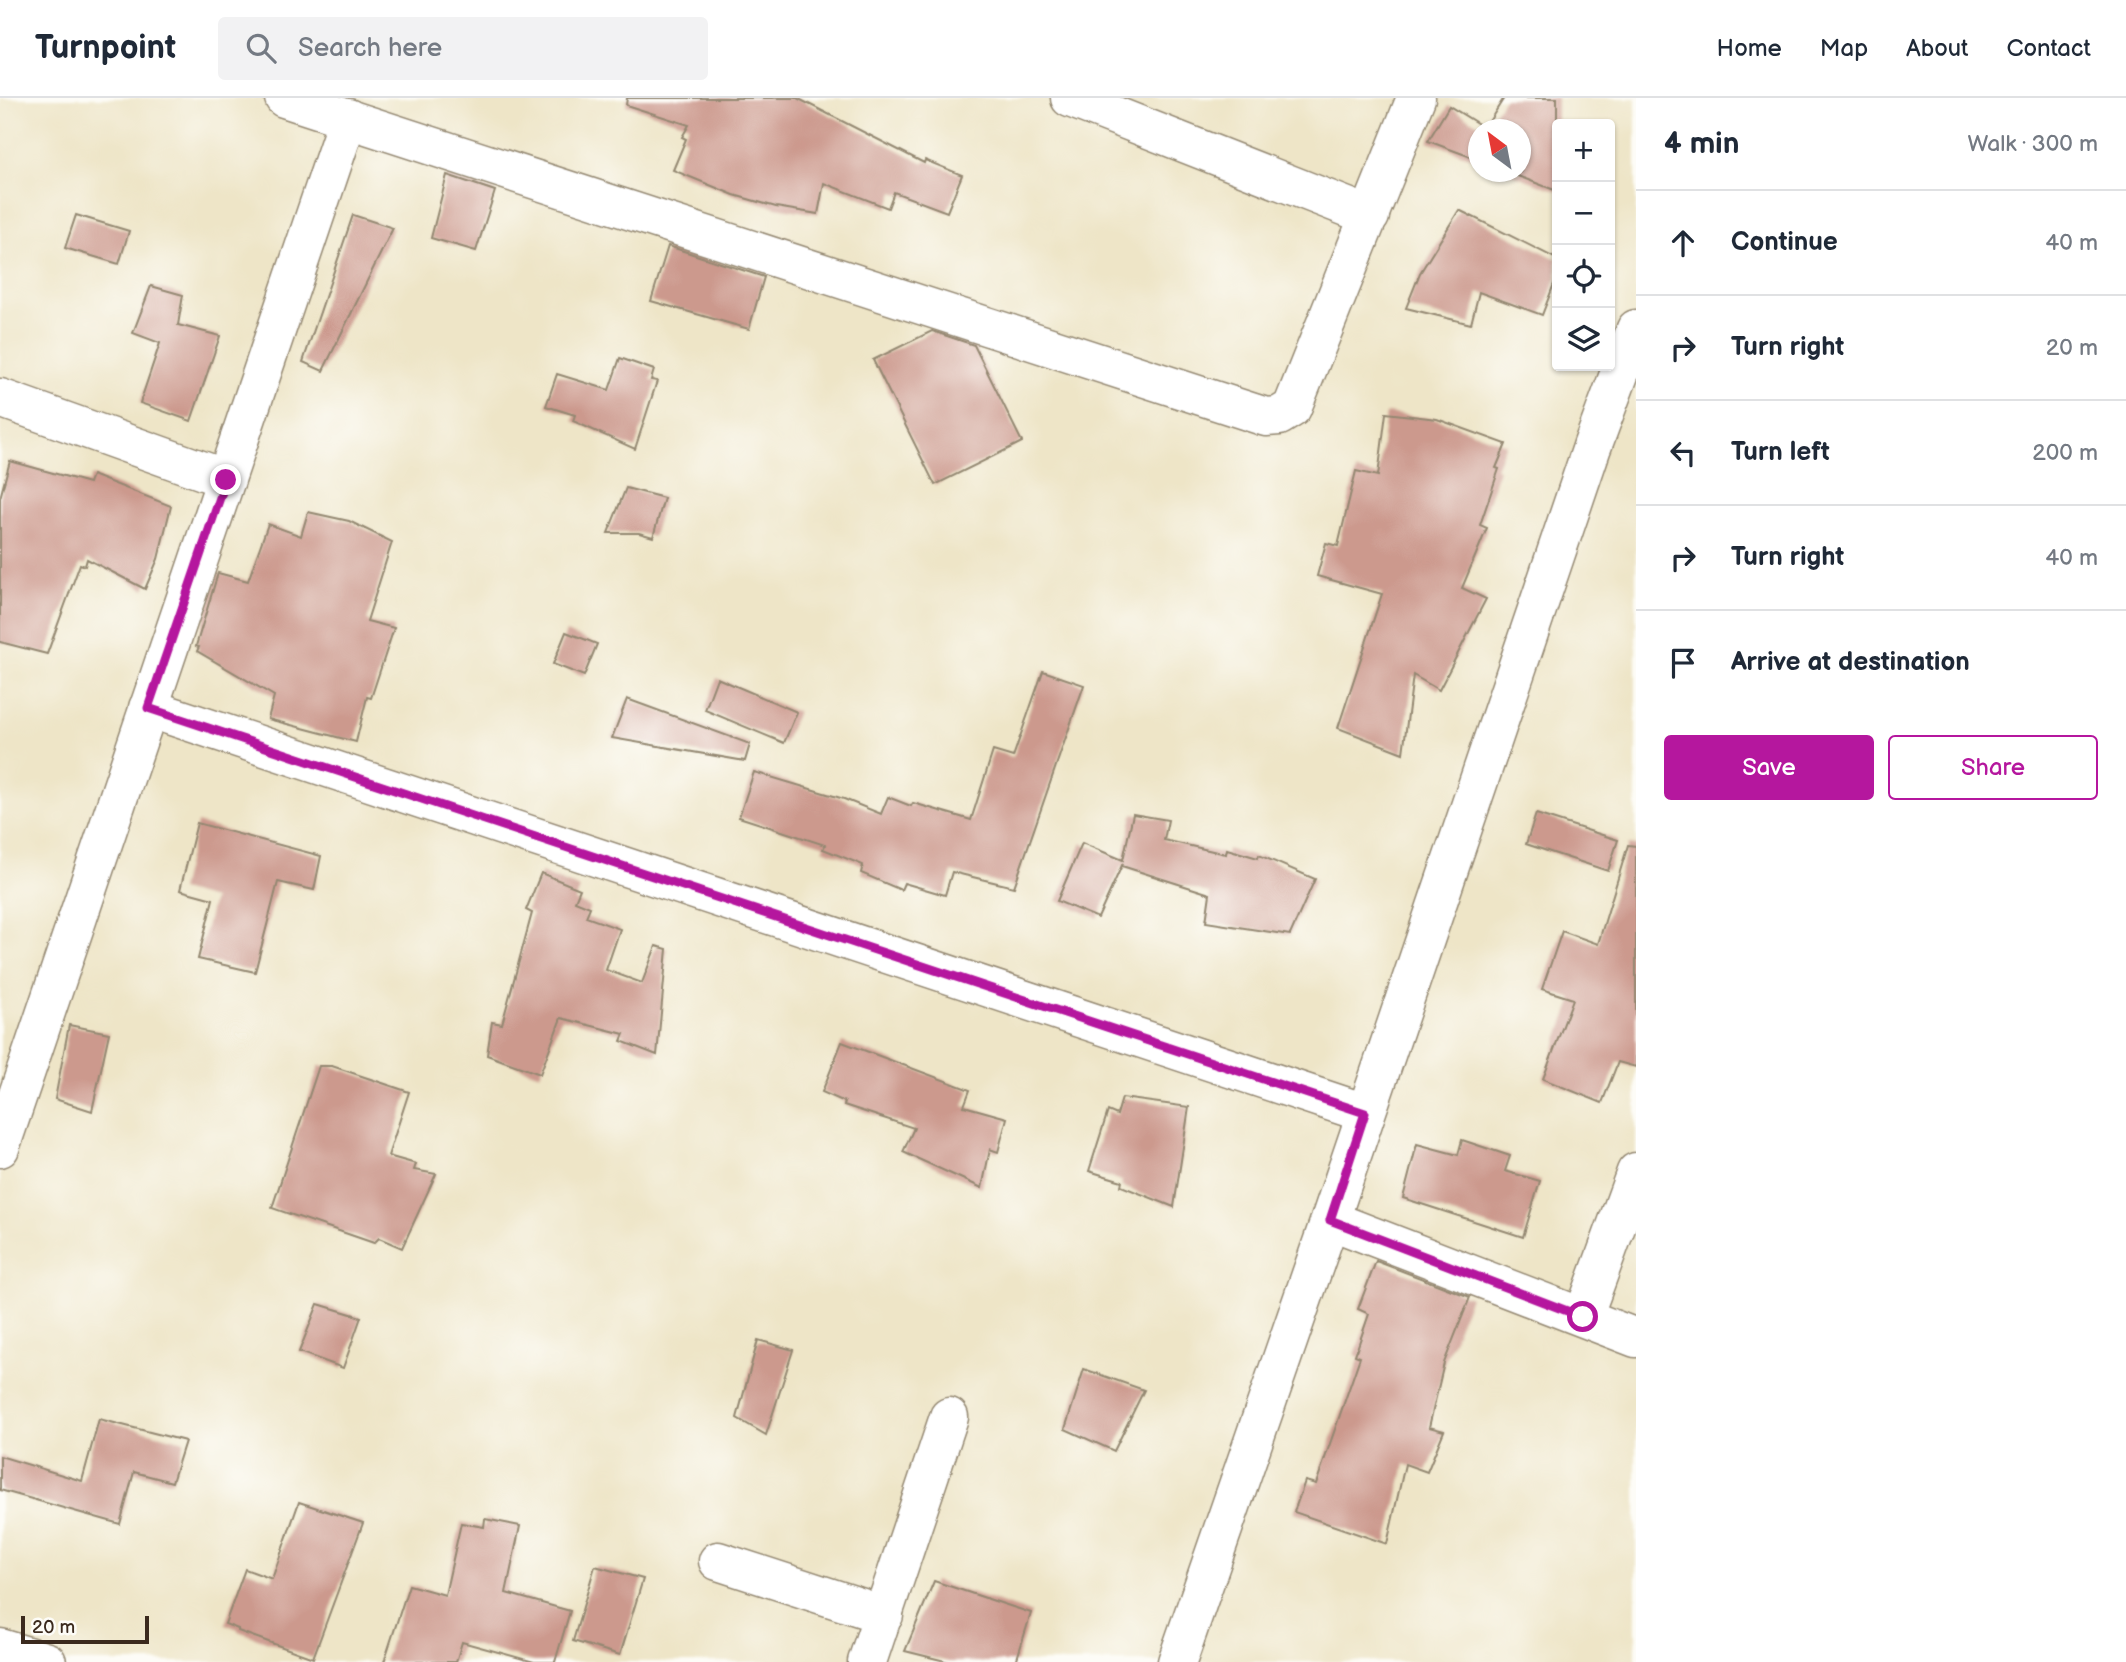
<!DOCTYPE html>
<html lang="en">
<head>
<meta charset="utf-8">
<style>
	:root { --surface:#fff; --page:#f2f2f3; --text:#1f2937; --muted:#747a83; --line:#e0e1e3; --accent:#b5179e }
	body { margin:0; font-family:"Balsamiq Sans",sans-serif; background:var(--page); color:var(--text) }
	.controls { position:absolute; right:21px; top:21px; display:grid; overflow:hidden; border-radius:7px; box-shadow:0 2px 5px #0004 }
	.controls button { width:63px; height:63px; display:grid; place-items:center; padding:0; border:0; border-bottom:2px solid var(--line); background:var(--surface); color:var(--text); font:35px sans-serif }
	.compass { position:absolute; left:1468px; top:21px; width:63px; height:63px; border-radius:50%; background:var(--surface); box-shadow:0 2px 5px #0004; rotate:328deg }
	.scale { position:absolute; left:21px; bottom:18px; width:128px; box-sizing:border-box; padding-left:7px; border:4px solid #3b2a1e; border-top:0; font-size:19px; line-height:24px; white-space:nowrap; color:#3b2a1e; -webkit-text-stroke:5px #fdfcf7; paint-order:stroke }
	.stop { position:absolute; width:21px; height:21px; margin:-16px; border:5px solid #b5179e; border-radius:50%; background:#fff }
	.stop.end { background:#b5179e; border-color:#fff; box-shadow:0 2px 7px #0008 }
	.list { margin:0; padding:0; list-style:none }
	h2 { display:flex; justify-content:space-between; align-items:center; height:91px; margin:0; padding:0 28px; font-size:30px }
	h2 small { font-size:23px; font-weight:400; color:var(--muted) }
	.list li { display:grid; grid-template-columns:46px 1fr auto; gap:21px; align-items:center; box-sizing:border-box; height:105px; padding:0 28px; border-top:2px solid var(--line) }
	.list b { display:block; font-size:26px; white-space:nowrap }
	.list em { font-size:23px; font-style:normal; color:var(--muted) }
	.actions { display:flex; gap:14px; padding:21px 28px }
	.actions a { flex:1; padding:16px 0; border:2px solid var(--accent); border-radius:7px; text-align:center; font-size:24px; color:var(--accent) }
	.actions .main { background:var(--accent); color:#fff }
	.icon { flex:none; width:38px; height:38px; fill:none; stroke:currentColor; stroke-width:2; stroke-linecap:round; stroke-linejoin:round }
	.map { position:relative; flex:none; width:1636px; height:1564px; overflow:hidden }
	header { display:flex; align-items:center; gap:42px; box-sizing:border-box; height:98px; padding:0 35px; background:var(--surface); border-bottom:2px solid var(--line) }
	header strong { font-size:33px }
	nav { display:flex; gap:38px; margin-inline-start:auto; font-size:24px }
	.search { width:490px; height:63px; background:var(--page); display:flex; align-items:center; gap:18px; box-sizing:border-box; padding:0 24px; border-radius:7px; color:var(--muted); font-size:26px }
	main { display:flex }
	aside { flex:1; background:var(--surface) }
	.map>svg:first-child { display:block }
	.building { fill:#cc998d }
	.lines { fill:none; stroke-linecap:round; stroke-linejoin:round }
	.minor-casing { stroke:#948872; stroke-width:41 }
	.minor { stroke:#fff; stroke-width:38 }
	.route { stroke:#b5179e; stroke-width:9 }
</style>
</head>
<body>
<header>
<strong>Turnpoint</strong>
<div class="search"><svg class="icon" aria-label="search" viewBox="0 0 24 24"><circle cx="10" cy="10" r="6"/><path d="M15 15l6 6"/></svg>Search here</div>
<nav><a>Home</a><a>Map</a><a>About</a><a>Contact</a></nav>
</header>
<main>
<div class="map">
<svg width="1636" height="1564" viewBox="0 0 1636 1564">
	<rect width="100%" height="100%" fill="#fdfcf7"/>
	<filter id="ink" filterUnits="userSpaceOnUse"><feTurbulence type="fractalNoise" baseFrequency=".0143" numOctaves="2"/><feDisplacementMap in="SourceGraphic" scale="14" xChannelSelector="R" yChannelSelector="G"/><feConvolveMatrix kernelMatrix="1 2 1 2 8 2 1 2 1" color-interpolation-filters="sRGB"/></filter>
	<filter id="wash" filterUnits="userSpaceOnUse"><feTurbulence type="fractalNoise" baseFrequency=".00686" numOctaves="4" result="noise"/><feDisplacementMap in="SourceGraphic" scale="28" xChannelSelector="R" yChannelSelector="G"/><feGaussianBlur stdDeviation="1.57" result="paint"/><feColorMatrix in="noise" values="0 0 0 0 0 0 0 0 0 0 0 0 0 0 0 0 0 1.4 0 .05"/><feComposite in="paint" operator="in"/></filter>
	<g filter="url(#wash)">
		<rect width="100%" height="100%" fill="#eee5c7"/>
		<g id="blocks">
			<g class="building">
				<polygon points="627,0 797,0 924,65 925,62 962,77 947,114 894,94 888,110 824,85 818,116 776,109 734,97 673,72 686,41 682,39 689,27 626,7"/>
				<polygon points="1504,0 1557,0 1557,93 1507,74 1521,74 1521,32 1479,32 1479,62 1428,43 1449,8 1485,30"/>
				<polygon points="447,77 495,93 476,153 431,140"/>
				<polygon points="1459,112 1557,161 1557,178 1542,217 1479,194 1471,226 1406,210 1420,175"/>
				<polygon points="76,117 129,133 119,166 65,150"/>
				<polygon points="353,117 393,130 323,273 303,264"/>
				<polygon points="668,148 764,179 749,231 651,203"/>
				<polygon points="151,188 183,197 178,227 220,238 191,323 140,305 160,245 133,235"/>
				<polygon points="932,233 974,247 1022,344 935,387 873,262"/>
				<polygon points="620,260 654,272 651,282 657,283 635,351 573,323 575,317 546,308 557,276 609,292"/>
				<polygon points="1386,315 1437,321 1506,346 1496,370 1499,371 1480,427 1487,430 1462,490 1486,501 1439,592 1413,577 1403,655 1338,630 1382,496 1317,478 1326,445 1338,448 1356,373 1378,378"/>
				<polygon points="10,363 89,385 92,377 171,408 158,461 145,491 87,461 85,468 80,466 47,556 0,544 0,400"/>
				<polygon points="626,390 664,400 653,439 639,435 608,435"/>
				<polygon points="308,414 349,423 392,444 367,523 394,530 371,600 367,599 356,644 268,621 274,598 197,553 199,549 196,548 218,475 248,483 268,426 301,438"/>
				<polygon points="566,534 597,546 584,578 553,566"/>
				<polygon points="1043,573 1084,587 1014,789 952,774 945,797 904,785 901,792 861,775 863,767 823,751 825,747 739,719 754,674 844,701 881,716 888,699 911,708 913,705 971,722 993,653 1013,659"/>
				<polygon points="717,580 797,614 784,645 705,612"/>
				<polygon points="627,601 750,646 745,663 612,640"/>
				<polygon points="1133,716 1168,722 1164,742 1226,756 1227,751 1258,760 1259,757 1315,781 1290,837 1206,824 1210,796 1122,768 1123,765 1098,820 1057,803 1082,745 1123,762"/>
				<polygon points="1536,716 1618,742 1608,773 1526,746"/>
				<polygon points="197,725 321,758 314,792 278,784 255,874 198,861 213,801 180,792"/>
				<polygon points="1628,747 1636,748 1636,969 1618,964 1602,1005 1543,981 1573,901 1542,891 1562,833 1598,846"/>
				<polygon points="541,775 580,791 575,803 590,809 586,819 620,831 606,872 642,885 656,848 667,851 657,957 621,943 624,936 561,920 540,976 487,957 492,924 502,926 532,815 526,812"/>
				<polygon points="69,927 109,935 92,1013 55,1001"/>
				<polygon points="842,944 970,992 964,1008 1007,1020 998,1054 990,1051 982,1090 903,1054 914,1030 844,1007 845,1004 822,994"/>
				<polygon points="319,968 332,968 409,994 388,1058 416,1066 414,1072 436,1076 402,1150 379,1140 374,1145 272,1110"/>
				<polygon points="1122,1000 1189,1009 1174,1109 1121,1088 1122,1083 1089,1073 1108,1013 1117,1017"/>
				<polygon points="1462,1042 1510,1058 1505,1073 1540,1083 1523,1139 1403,1100 1417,1046 1458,1057"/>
				<polygon points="1376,1163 1470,1199 1444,1265 1429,1329 1444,1333 1427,1374 1405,1366 1387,1446 1294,1414 1305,1383 1316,1386 1360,1259 1355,1257 1369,1216 1358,1211"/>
				<polygon points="318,1206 361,1219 343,1270 299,1254"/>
				<polygon points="758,1242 793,1252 766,1337 737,1320"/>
				<polygon points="1084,1271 1144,1292 1114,1353 1065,1331"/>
				<polygon points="99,1321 185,1343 172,1384 134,1374 120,1426 0,1392 0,1358 82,1383"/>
				<polygon points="299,1404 363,1425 313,1560 238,1533 238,1531 225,1526 245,1471 272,1481"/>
				<polygon points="485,1421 520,1428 506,1495 570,1513 555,1564 534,1564 462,1544 456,1564 384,1564 409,1487 445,1497 461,1425 484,1429"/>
				<polygon points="595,1468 643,1481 620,1557 573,1543"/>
				<polygon points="934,1483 1031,1515 1016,1564 949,1564 905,1553"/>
			</g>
		</g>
	</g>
	<g filter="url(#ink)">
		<use href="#blocks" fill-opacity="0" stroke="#948872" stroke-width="2"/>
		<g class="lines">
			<defs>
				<g id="minor">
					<polyline points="284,0 1266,319 1279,318 1292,310 1416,0"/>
					<polyline points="1070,0 1370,118"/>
					<polyline points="0,300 226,381"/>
					<polyline points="148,610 1365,1015"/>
					<polyline points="0,1050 348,20"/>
					<polyline points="1330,1122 1636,1240"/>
					<polyline points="1583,1219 1636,1074"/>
					<polyline points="718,1463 884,1517"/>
					<polyline points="0,1550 47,1564"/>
					<polyline points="867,1564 949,1319"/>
					<polyline points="1177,1564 1330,1122 1592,349 1636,231"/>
				</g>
			</defs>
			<use href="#minor" class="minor-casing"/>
			<use href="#minor" class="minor"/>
		</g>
	</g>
	<g class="lines" filter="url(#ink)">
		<polyline class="route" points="226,382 148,610 1365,1015 1330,1122 1583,1219"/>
	</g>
</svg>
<div class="controls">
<button>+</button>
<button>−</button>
<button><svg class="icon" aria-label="locate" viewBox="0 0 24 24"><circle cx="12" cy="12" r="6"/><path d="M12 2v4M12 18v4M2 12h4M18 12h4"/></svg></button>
<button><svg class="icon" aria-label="layers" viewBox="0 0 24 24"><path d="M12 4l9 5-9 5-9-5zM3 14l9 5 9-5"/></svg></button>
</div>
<svg class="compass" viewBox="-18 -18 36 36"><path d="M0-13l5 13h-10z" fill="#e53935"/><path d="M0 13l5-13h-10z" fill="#747a83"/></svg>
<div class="scale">20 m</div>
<div class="stop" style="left:1583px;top:1219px"></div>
<div class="stop end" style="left:226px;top:382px"></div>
</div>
<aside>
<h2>4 min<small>Walk · 300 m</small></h2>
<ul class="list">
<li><svg class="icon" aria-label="ahead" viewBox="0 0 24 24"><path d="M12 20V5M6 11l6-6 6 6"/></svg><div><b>Continue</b></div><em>40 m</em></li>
<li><svg class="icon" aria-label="right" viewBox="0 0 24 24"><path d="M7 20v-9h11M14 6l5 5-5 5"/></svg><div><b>Turn right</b></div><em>20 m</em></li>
<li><svg class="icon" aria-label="left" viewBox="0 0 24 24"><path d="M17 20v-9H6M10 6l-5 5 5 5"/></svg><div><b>Turn left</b></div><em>200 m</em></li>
<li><svg class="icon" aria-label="right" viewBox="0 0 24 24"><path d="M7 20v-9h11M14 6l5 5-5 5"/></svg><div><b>Turn right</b></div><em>40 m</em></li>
<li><svg class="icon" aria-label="arrive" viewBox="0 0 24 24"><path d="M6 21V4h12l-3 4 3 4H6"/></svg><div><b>Arrive at destination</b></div></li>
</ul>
<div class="actions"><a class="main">Save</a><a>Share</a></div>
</aside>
</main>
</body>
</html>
